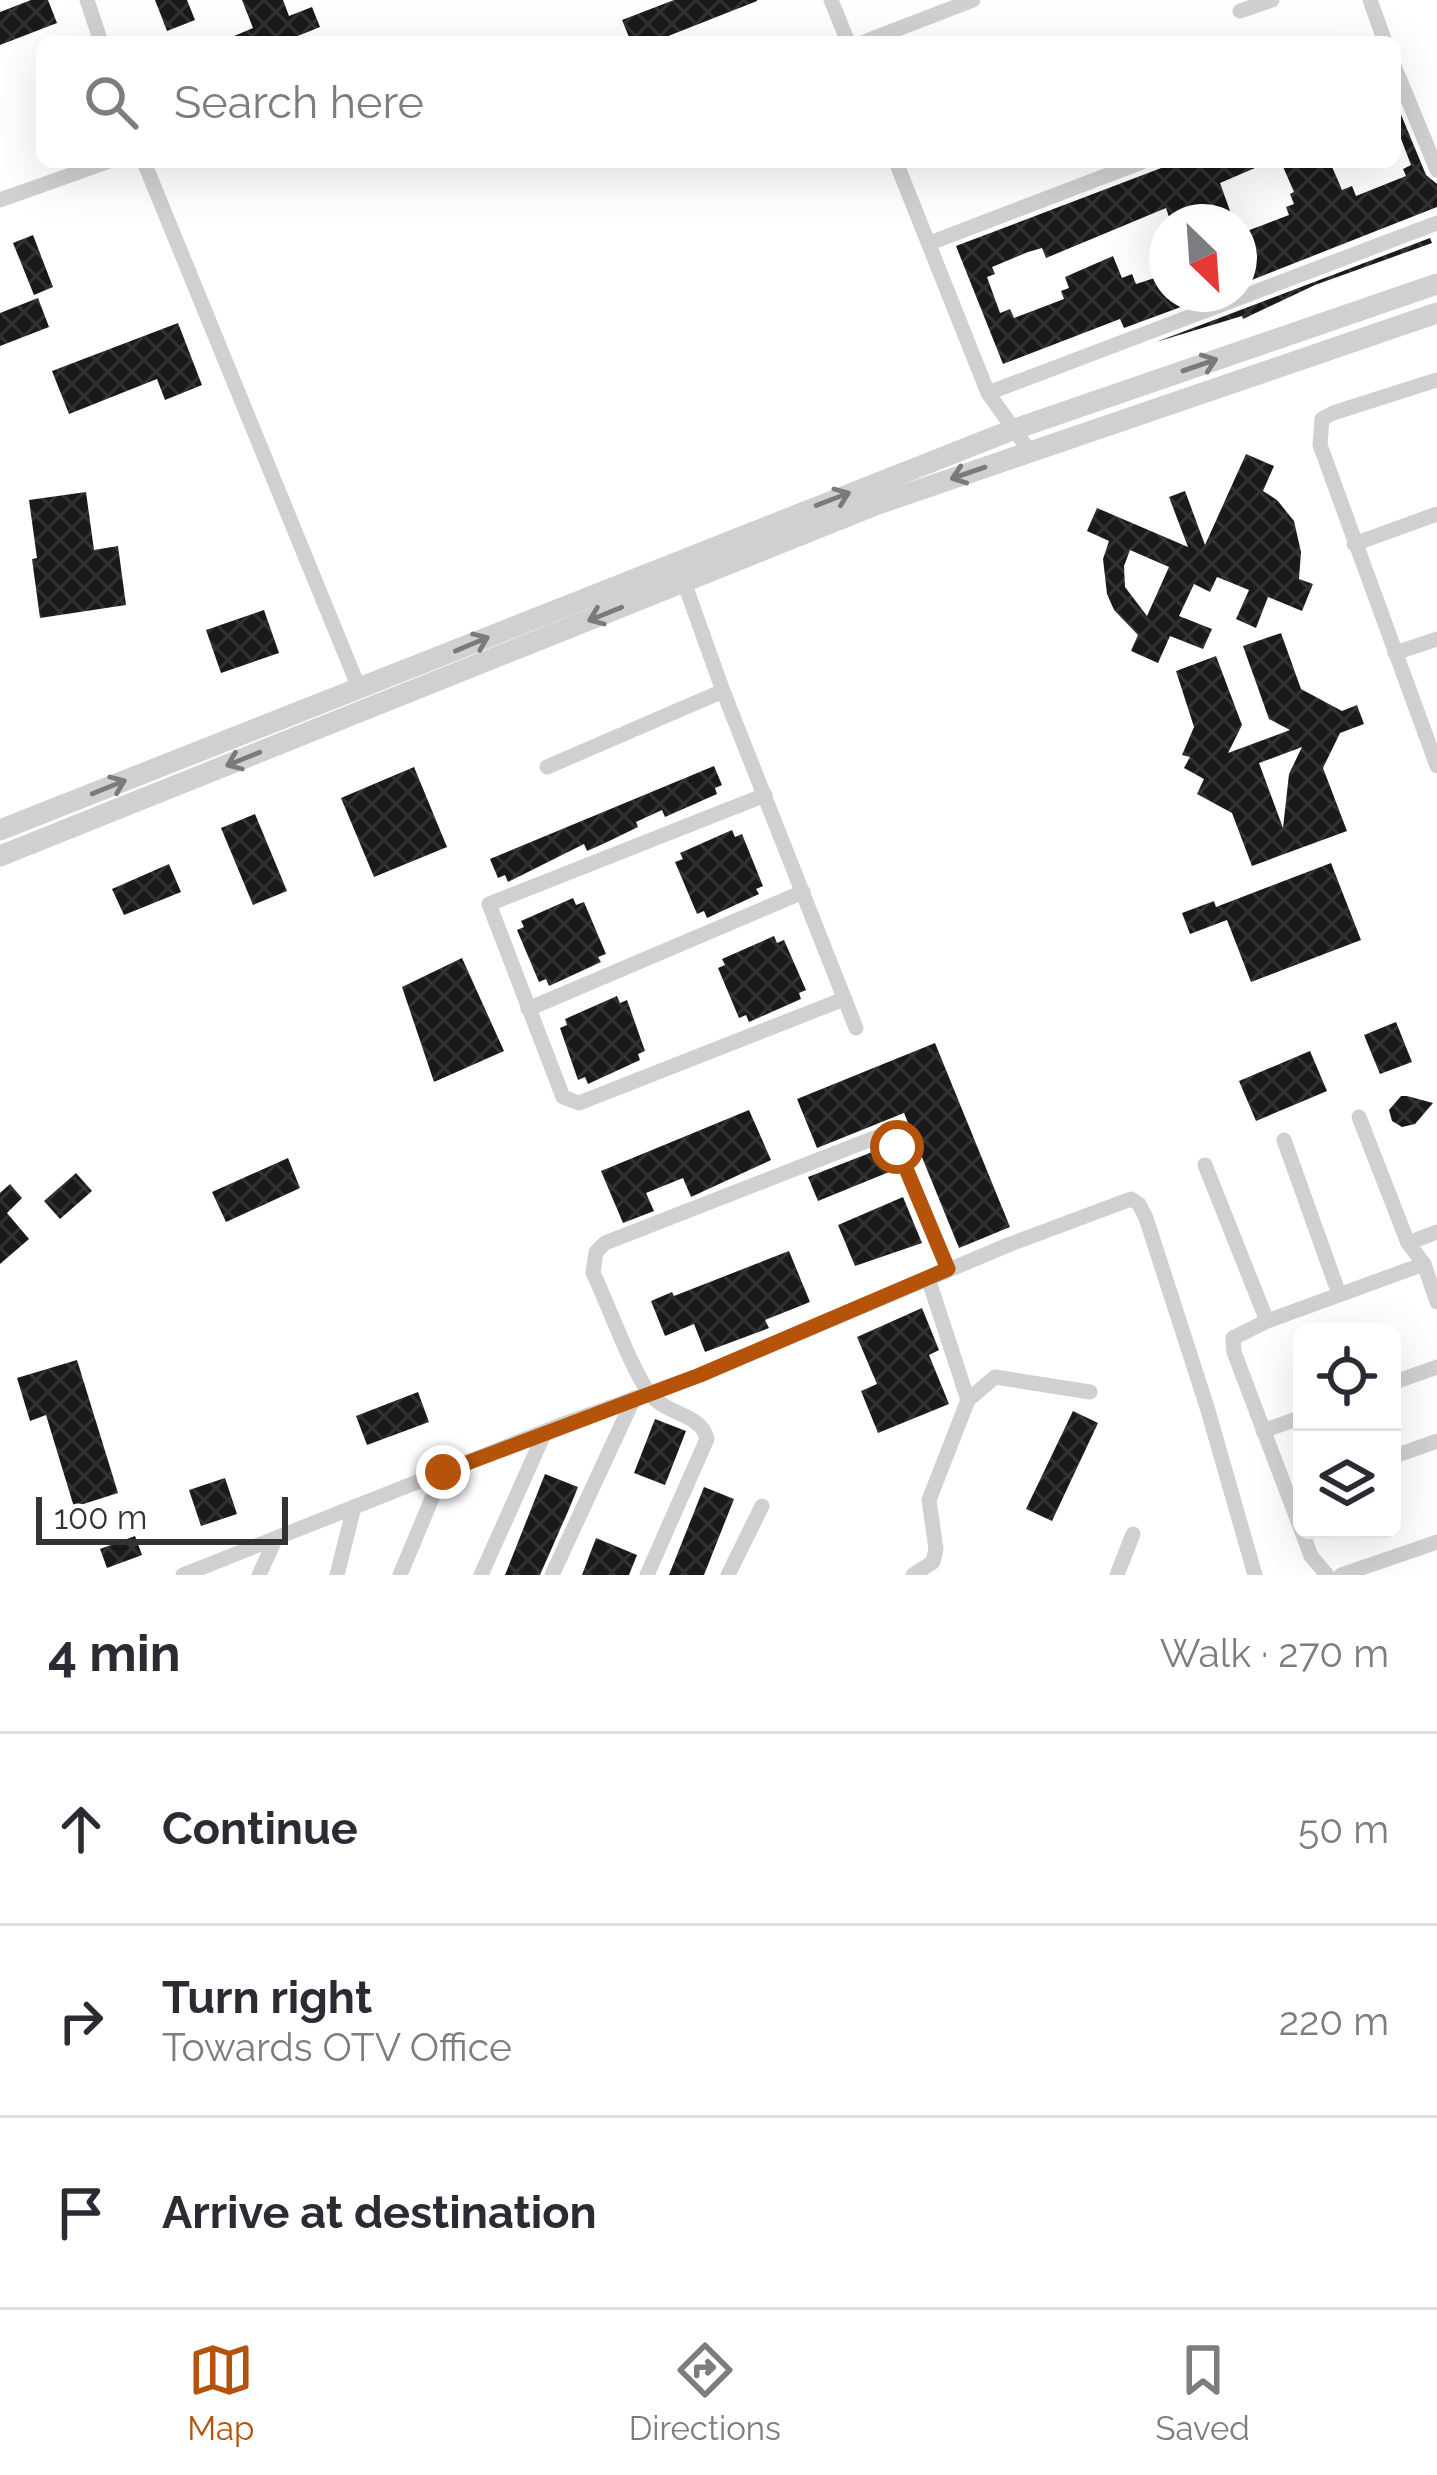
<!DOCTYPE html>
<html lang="en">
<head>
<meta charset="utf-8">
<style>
	:root { --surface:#fff; --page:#f7f7f7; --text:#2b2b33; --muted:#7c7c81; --line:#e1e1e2; --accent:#b45309 }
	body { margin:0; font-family:Raleway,sans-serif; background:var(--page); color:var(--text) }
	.controls { position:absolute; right:36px; bottom:36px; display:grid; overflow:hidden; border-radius:18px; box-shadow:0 12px 48px #0002 }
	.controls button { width:108px; height:108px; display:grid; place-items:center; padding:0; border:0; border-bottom:3px solid var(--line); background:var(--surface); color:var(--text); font:60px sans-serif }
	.compass { position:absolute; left:1149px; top:204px; width:108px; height:108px; border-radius:50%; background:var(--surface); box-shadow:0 12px 48px #0002; rotate:155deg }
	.scale { position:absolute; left:36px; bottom:30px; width:252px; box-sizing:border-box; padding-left:12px; border:6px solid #333; border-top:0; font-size:33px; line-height:42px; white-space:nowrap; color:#333; -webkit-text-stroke:9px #fff; paint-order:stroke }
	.stop { position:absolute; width:36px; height:36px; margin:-27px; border:9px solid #b45309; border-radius:50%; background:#fff }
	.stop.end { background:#b45309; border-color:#fff; box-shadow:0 3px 12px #0008 }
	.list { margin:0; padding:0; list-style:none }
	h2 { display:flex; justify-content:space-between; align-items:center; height:156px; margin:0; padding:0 48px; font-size:51px }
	h2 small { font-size:39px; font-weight:400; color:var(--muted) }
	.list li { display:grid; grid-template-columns:78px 1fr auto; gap:36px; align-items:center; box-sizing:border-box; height:192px; padding:0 48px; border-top:3px solid var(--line) }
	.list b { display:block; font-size:45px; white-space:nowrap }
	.list p { margin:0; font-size:39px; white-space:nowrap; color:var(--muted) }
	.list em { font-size:39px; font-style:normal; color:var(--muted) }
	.icon { flex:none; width:66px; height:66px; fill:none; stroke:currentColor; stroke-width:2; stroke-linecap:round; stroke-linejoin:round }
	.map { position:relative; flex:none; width:1437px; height:1575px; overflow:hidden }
	.search { position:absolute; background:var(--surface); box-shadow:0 12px 48px #0002; left:36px; right:36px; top:36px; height:132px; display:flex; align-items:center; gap:30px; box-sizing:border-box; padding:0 42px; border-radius:18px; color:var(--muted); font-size:45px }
	.sheet { height:732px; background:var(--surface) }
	nav { display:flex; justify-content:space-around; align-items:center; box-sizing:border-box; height:168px; border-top:3px solid var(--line); background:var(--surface); font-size:33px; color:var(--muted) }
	nav a { display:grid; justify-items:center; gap:6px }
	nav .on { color:var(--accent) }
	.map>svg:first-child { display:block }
	.building { fill:url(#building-cross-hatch); fill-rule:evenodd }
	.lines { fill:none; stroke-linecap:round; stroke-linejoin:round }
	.minor { stroke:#d0d0d0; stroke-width:15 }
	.tertiary { stroke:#d0d0d0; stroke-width:21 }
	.oneway { stroke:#7a7a7a }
	.route { stroke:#b45309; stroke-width:15 }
</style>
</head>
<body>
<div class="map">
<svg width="1437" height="1575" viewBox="0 0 1437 1575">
	<defs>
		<pattern id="building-cross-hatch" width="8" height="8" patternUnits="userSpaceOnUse" patternTransform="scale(3)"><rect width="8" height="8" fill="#1a1a1a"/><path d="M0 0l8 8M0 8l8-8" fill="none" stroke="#333"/></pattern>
	</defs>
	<rect width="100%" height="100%" fill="#fff"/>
	<g class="building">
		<polygon points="31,0 48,0 57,23 0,45 0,12"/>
		<polygon points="155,0 187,0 195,20 167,31"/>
		<polygon points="242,0 283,0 289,16 312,7 320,27 283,42 220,42 253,28"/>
		<polygon points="674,0 757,0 757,1 653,42 631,42 622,20"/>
		<polygon points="1395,100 1426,175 1437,184 1437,207 1239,285 1239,234 1289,215 1286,207 1294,204 1290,194 1294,192 1281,162 1330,162 1342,190 1352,186 1356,196 1406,176 1403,169 1411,165 1395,123"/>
		<polygon points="1177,162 1269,162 1220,183 1234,222 1183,222 1179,213 1169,217 1166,208 1046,258 1042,248 1028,252 992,267 995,274 987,277 1000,313 1010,309 1014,318 1064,299 1061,291 1069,288 1065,277 1113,256 1122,278 1132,274 1136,284 1167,274 1167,294 1216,294 1124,328 1120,319 1003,364 956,246"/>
		<polygon points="33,235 53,287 34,295 13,243"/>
		<polygon points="1430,238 1432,243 1315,285 1243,319 1242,316 1156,342"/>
		<polygon points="38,298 49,327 0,346 0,313"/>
		<polygon points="178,323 202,385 165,400 157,379 69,414 52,371"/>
		<path d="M1246,454L1274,466L1263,491L1277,500L1294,521L1301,552L1299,579L1313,584L1302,611L1268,597L1256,628L1236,619L1249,590L1217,577L1210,592L1194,584L1179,616L1212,629L1203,649L1170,636L1158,663L1131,651L1138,635L1114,610L1107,594L1103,559L1109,541L1087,531L1097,508L1188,547L1169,497L1185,491L1205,545ZM1130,550L1169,567L1147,616L1125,587L1124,566Z"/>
		<polygon points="86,492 94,550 118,546 126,605 40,618 32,559 37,558 29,500"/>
		<polygon points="264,610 279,653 221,673 206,630"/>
		<path d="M1281,633L1301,689L1342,711L1357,705L1364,724L1340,733L1323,768L1347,831L1252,866L1232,813L1197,794L1204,779L1184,768L1190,757L1182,755L1194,727L1176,671L1216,656L1242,725L1228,753L1290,730L1269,719L1243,646ZM1302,747L1289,774L1283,828L1259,763Z"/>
		<polygon points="714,766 722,785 715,788 717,794 665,817 662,810 636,822 638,827 605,843 587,851 584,844 508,882 505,875 498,878 490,859"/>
		<polygon points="414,767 447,847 374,877 341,798"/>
		<polygon points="255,814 287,891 253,905 221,828"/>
		<polygon points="732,830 735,837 742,834 763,886 756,889 759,894 707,918 704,911 697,914 675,862 683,859 680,853"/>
		<polygon points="1331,863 1361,940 1251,982 1227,920 1190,934 1182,913 1214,901 1216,907"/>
		<polygon points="169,864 181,892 124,915 112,889"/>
		<polygon points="573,898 576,905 584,902 606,954 598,957 601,962 549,986 546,979 539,982 517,930 524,927 521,921"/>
		<polygon points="774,936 777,943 784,940 806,990 799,993 801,999 749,1022 746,1015 739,1018 718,968 725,965 722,959"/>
		<polygon points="462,958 504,1051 434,1082 402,987"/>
		<polygon points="617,996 620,1003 627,1000 645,1051 638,1054 640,1060 588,1084 585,1077 578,1080 560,1028 567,1025 565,1019"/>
		<polygon points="1396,1022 1412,1062 1380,1074 1364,1035"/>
		<polygon points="935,1043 1010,1227 959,1248 904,1113 817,1148 797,1099"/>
		<polygon points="1310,1051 1327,1091 1256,1121 1239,1081"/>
		<polygon points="1401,1096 1407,1096 1433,1103 1415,1124 1402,1127 1392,1121 1389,1110"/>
		<polygon points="749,1110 771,1160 691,1197 683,1178 646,1193 654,1211 623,1223 601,1171"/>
		<polygon points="880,1149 894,1170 818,1201 808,1177"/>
		<polygon points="288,1158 300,1188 226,1222 212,1192"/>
		<polygon points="76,1173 92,1191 60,1219 44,1201"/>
		<polygon points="10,1184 22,1198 7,1213 29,1239 0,1264 0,1193"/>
		<polygon points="903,1197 922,1243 855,1266 838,1225"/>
		<polygon points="789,1251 810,1302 765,1320 769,1328 705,1352 694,1324 665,1336 651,1301 672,1292 674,1296"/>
		<polygon points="922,1308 939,1350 929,1355 949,1404 878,1433 861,1391 877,1384 857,1337"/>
		<polygon points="77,1360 118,1493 74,1507 46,1415 30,1421 17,1378"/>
		<polygon points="418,1392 429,1422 367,1445 356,1416"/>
		<polygon points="1073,1411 1098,1423 1052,1521 1026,1509"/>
		<polygon points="655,1419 686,1431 665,1485 634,1473"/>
		<polygon points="545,1474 578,1487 569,1509 540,1575 505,1575"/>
		<polygon points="225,1478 237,1514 201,1526 189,1490"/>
		<polygon points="704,1487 734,1499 704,1575 669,1575"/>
		<polygon points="135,1536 142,1555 107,1568 100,1549"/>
		<polygon points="596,1538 637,1555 629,1575 582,1575"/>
	</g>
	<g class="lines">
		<g class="minor">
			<polyline points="87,0 101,42"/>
			<polyline points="831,0 848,42"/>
			<polyline points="1370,0 1385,42"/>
			<polyline points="1240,11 1272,0"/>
			<polyline points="864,42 973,0"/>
			<polyline points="1395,68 1437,170"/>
			<polyline points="144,162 359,688"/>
			<polyline points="896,162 988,393 1030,452"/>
			<polyline points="0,200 107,162"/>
			<polyline points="930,243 1142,162"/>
			<polyline points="1437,380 1333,413 1322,419 1320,445 1437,766"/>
			<polyline points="988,393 1437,223"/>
			<polyline points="1354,544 1437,514"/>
			<polyline points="684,582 723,691 856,1028"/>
			<polyline points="1395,653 1437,639"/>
			<polyline points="547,767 723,691"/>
			<polyline points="765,795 489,904 563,1097 579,1103 844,999"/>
			<polyline points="528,1009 803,892"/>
			<polyline points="1359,1117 1408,1243"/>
			<polyline points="1284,1140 1339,1294"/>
			<polyline points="1205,1165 1267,1321"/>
			<polyline points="1437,1232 1408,1243 1424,1264 1437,1302"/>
			<polyline points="1392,1383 1437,1367"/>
			<polyline points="968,1400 995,1377 1090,1392"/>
			<polyline points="1263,1431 1302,1417"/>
			<polyline points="1392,1457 1437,1441"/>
			<polyline points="183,1575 563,1424 700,1375 1008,1245 1131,1199 1139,1204 1146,1218 1207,1407 1255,1575"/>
			<polyline points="259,1575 275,1540"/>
			<polyline points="337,1575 354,1507"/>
			<polyline points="400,1575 443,1472"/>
			<polyline points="481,1575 545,1432"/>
			<polyline points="552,1575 634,1398"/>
			<path d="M647,1575L707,1439C701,1413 666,1415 650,1394C630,1367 609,1306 593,1273L596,1252L605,1243L882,1135L897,1147L948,1269"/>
			<polyline points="728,1575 762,1506"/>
			<polyline points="913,1575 933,1562 936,1549 929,1500 968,1400 928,1278"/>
			<polyline points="1117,1575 1133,1534"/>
			<polyline points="1327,1575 1311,1556 1234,1352 1233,1338 1267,1321 1424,1264"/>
			<polyline points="1341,1575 1437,1542"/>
		</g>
		<g class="tertiary">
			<polyline points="0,830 1012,430 1437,284"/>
			<polyline points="0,856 878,504 1437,313"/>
		</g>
	</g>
	<defs><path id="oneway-shaft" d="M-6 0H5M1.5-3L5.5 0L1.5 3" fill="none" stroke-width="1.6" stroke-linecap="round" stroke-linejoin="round" transform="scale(3)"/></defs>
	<g class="oneway">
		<use href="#oneway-shaft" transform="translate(1200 365) rotate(-19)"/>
		<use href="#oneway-shaft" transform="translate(968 473) rotate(161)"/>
		<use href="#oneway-shaft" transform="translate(833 499) rotate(-21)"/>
		<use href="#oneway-shaft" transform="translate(605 614) rotate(158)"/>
		<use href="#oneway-shaft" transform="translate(472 644) rotate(-23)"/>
		<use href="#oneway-shaft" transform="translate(243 759) rotate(158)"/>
		<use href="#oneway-shaft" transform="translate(109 787) rotate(-22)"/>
	</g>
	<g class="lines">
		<polyline class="route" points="443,1472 700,1375 948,1269 897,1147"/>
	</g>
</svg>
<div class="controls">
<button><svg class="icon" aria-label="locate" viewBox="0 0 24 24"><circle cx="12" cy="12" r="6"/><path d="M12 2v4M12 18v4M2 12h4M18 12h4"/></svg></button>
<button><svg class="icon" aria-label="layers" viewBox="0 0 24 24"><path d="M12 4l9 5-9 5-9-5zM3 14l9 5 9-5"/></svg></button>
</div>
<svg class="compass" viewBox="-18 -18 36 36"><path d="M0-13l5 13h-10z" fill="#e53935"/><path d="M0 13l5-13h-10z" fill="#7c7c81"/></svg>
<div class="scale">100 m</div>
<div class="stop" style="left:897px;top:1147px"></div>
<div class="stop end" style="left:443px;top:1472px"></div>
<div class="search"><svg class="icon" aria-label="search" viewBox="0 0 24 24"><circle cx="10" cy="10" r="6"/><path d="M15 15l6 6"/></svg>Search here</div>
</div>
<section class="sheet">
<h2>4 min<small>Walk · 270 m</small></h2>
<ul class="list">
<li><svg class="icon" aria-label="ahead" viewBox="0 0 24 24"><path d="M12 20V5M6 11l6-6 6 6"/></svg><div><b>Continue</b></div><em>50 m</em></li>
<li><svg class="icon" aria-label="right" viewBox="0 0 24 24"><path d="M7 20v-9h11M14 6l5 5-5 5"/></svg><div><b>Turn right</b><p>Towards OTV Office</p></div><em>220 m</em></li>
<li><svg class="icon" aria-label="arrive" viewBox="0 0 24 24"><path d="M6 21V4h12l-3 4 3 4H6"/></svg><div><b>Arrive at destination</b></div></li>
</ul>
</section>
<nav>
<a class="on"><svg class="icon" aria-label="map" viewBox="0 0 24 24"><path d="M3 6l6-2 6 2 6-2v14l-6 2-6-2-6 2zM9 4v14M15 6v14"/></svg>Map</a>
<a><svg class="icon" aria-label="directions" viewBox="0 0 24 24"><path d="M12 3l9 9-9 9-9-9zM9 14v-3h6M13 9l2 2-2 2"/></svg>Directions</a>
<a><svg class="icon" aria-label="saved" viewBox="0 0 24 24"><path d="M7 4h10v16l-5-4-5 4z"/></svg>Saved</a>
</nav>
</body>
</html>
